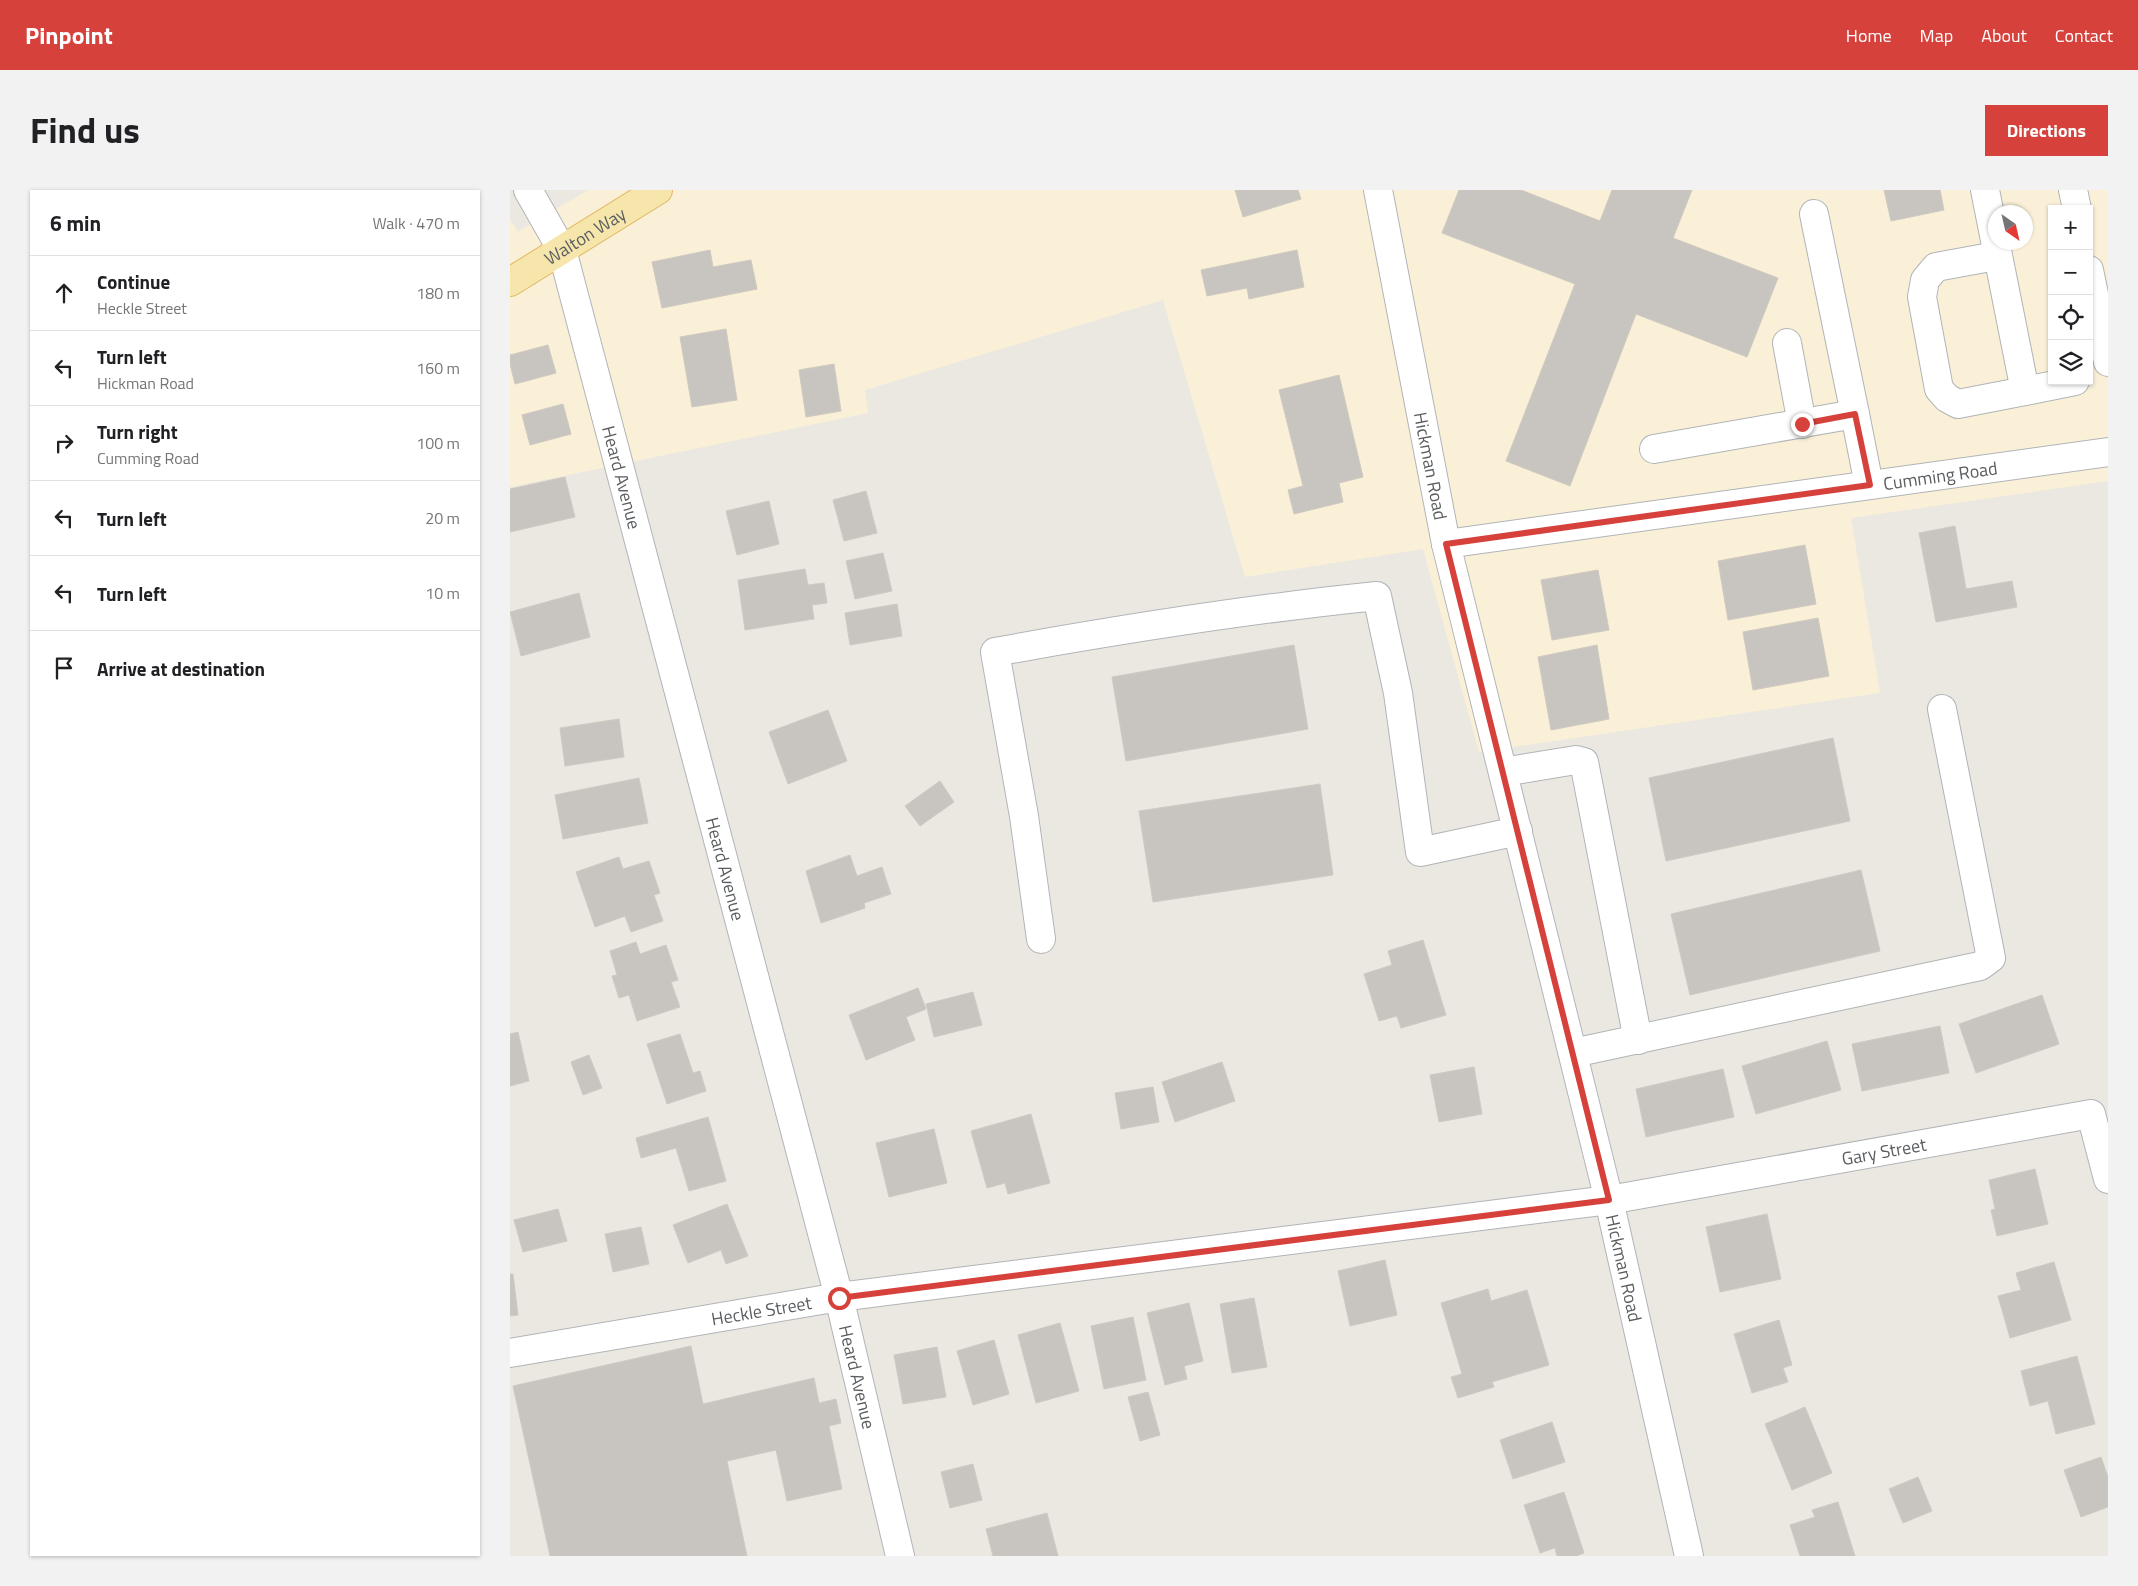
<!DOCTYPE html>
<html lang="en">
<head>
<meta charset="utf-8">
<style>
	:root { --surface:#fff; --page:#f2f2f2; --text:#202124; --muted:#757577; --line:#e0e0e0; --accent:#d6413c }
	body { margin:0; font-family:"Titillium Web",sans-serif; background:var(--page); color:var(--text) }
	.controls { position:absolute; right:15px; top:15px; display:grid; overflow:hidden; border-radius:0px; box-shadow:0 1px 4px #0004 }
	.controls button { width:45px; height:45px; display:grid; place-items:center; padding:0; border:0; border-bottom:1px solid var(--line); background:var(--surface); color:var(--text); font:25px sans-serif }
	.compass { position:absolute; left:1478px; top:15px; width:45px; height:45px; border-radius:50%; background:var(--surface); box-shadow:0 1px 4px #0004; rotate:146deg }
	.stop { position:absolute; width:15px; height:15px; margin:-11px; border:4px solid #d6413c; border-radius:50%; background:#fff }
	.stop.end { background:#d6413c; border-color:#fff; box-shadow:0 1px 5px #0008 }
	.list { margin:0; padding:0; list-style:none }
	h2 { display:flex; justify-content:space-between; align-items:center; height:65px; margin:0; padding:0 20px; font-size:21px }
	h2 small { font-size:16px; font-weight:400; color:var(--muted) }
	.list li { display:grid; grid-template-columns:32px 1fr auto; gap:15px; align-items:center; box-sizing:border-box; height:75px; padding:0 20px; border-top:1px solid var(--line) }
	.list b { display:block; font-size:19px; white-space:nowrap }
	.list p { margin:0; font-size:16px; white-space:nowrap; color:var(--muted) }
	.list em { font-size:16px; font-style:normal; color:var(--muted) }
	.icon { flex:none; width:28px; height:28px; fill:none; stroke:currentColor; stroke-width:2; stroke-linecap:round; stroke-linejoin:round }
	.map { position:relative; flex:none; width:1598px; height:1366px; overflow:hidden; border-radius:0px }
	header { display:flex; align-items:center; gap:30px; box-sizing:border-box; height:70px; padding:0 25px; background:var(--accent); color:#fff }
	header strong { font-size:24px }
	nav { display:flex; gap:28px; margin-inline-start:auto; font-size:18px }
	.intro { display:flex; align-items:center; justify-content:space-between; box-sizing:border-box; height:120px; padding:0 30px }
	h1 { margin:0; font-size:35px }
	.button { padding:12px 22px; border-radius:0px; background:var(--accent); color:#fff; font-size:18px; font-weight:700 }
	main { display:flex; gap:30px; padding:0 30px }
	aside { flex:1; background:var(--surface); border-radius:0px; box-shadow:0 1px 4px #0004 }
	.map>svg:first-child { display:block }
	.commercial { fill:#f9f0d7; fill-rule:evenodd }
	.building { fill:#c8c5c0; stroke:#cfc9c0 }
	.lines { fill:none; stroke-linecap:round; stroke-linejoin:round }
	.minor-casing { stroke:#b1b4b7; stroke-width:30 }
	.major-casing { stroke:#e2b863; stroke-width:30 }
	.minor { stroke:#fff; stroke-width:28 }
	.major { stroke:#f6e6ab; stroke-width:28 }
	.route { stroke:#d6413c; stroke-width:6 }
	.labels { text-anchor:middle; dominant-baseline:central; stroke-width:4.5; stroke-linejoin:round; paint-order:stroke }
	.street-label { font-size:18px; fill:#595d60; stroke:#fff }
</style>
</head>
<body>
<header>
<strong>Pinpoint</strong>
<nav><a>Home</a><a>Map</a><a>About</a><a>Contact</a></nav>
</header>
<div class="intro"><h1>Find us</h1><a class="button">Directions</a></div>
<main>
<aside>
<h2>6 min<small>Walk · 470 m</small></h2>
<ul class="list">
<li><svg class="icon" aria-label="ahead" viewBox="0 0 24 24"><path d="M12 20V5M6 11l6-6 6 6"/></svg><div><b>Continue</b><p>Heckle Street</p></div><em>180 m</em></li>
<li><svg class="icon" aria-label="left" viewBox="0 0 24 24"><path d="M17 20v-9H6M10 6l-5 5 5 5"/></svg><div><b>Turn left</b><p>Hickman Road</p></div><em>160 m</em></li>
<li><svg class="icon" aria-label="right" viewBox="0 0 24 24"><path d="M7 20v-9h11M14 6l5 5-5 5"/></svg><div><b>Turn right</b><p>Cumming Road</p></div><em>100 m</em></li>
<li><svg class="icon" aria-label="left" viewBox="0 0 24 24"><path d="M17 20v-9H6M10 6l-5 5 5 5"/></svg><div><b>Turn left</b></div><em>20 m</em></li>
<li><svg class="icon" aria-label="left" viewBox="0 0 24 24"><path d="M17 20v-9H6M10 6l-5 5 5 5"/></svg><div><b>Turn left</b></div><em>10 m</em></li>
<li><svg class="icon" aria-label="arrive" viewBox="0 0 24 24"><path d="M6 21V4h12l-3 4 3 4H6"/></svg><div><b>Arrive at destination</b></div></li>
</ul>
</aside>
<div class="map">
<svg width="1598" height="1366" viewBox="0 0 1598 1366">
	<rect width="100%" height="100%" fill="#ebe8e1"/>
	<path class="commercial" d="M78,0H1598V291L1341,328L1370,503L969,562L913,359L735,387L653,110L355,200L358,223L0,297V29L8,42ZM1542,19H1579V191H1542ZM1486,22H1516V52H1486Z"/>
	<g class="building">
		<polygon points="725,0 788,0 791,9 733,27"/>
		<polygon points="949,0 1011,0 1090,31 1102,0 1182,0 1163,48 1268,88 1237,167 1126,124 1060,296 996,271 1065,94 932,43"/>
		<polygon points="1374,0 1430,0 1434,20 1381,31"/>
		<polygon points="200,60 203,77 241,70 247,99 152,118 142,72"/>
		<polygon points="787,60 794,97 739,109 737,98 697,106 691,80"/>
		<polygon points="216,139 227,210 182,217 170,147"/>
		<polygon points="38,155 46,183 5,194 0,174 0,165"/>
		<polygon points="324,174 331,221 296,227 289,180"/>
		<polygon points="829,185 853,287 829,293 833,312 784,324 778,300 793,296 769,200"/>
		<polygon points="53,214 61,244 20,255 12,225"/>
		<polygon points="55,287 65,327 0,342 0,299"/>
		<polygon points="356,301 367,343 334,351 323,310"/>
		<polygon points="259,311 269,354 227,365 216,321"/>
		<polygon points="1445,336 1456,399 1502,391 1507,417 1426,432 1409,343"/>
		<polygon points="1295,355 1306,414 1218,430 1208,371"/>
		<polygon points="373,363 382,401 345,409 336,371"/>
		<polygon points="295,379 298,395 314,393 317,413 302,415 304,429 235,440 228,390"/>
		<polygon points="1088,380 1099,440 1042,450 1031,390"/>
		<polygon points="69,403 80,447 11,466 0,422"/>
		<polygon points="387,414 392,446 340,455 335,423"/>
		<polygon points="1308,428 1319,486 1243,500 1233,442"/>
		<polygon points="784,455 798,539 616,571 602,487"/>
		<polygon points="1087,455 1099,529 1041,540 1028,467"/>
		<polygon points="318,520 337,571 278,594 259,542"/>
		<polygon points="109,529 114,567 55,576 50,538"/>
		<polygon points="1323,548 1340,631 1156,671 1139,588"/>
		<polygon points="129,588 138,633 53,649 45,605"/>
		<polygon points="430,591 444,612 410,636 395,616"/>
		<polygon points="810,594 823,685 643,712 629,621"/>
		<polygon points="340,665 347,686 372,677 381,704 354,713 355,718 311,733 296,681"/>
		<polygon points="109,667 113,679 139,671 150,703 144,705 153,731 121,742 115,726 85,737 66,682"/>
		<polygon points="1351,680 1370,761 1180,805 1161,724"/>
		<polygon points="913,750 936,825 891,838 887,826 869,831 854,784 882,775 878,761"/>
		<polygon points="126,752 130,764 156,755 168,790 161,792 170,817 127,831 119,805 109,808 102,786 107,785 100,761"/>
		<polygon points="408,798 416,819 396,827 405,850 356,870 339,825"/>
		<polygon points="463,802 472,835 424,847 416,814"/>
		<polygon points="1532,805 1549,854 1466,883 1449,834"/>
		<polygon points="1430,836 1439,883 1352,901 1342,854"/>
		<polygon points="8,842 19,891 0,896 0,844"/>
		<polygon points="170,844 183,883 190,881 196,901 157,914 137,854"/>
		<polygon points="1317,851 1331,900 1246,924 1232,876"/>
		<polygon points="79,865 92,898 73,905 61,872"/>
		<polygon points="712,872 725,911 665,932 652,892"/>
		<polygon points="964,877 972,924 929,932 920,885"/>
		<polygon points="1213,879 1224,927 1136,947 1126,899"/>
		<polygon points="643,897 649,932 611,939 605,903"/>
		<polygon points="521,924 540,993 498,1004 495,993 477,998 461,941"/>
		<polygon points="198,927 216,991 179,1001 166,958 131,968 126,948"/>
		<polygon points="424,939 437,993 379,1007 366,953"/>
		<polygon points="1525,979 1538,1034 1487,1046 1481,1020 1485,1019 1479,990"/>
		<polygon points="217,1014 238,1066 216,1074 211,1060 178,1073 163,1035"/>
		<polygon points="48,1019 57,1051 13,1062 4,1030"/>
		<polygon points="1257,1024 1271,1089 1210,1102 1196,1037"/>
		<polygon points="131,1037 139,1074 103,1082 95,1044"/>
		<polygon points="875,1070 887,1125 840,1136 828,1081"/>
		<polygon points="1544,1072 1561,1130 1500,1148 1488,1106 1511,1100 1506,1083"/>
		<polygon points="0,1084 3,1084 8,1125 0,1126"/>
		<polygon points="978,1099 981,1111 1017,1100 1039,1175 982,1192 984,1197 948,1208 941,1187 952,1184 931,1113"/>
		<polygon points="744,1108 757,1177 722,1183 710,1114"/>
		<polygon points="679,1113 693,1171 674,1176 677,1189 655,1195 637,1123"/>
		<polygon points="623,1127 636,1190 594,1199 581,1136"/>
		<polygon points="1269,1130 1282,1175 1273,1178 1278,1192 1242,1203 1224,1144"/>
		<polygon points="550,1133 569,1201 526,1213 508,1145"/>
		<polygon points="484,1150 499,1204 463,1215 447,1161"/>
		<polygon points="181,1156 193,1214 304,1188 309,1213 326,1209 331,1233 319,1236 332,1299 277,1311 266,1260 217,1271 237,1366 40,1366 3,1196"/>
		<polygon points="427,1157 436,1207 393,1214 384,1165"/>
		<polygon points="1567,1166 1585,1234 1546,1244 1538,1211 1520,1216 1511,1181"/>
		<polygon points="638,1202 650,1245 630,1251 618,1207"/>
		<polygon points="1295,1217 1322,1283 1282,1300 1255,1234"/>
		<polygon points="1042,1232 1055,1272 1003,1289 990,1250"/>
		<polygon points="1591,1267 1598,1287 1598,1317 1571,1327 1554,1280"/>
		<polygon points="463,1274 472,1310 440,1318 431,1282"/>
		<polygon points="1408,1287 1422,1321 1393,1333 1379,1299"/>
		<polygon points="1054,1302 1074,1363 1066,1366 1047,1366 1045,1358 1030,1363 1014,1315"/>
		<polygon points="1328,1312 1345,1366 1290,1366 1280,1335 1305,1327 1302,1320"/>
		<polygon points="537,1323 548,1366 483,1366 476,1339"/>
	</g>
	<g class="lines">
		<defs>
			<g id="minor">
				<path id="s1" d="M18,0L52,60L329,1107L390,1366"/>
				<path id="s2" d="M868,0L936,354L1099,1010L1179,1366"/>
				<polyline points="1475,0 1515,201 1565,191"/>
				<polyline points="1563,0 1567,19"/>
				<polyline points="1304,24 1345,224"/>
				<polyline points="1486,66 1426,77 1415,90 1412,107 1429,199 1437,208 1448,214 1515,201"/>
				<polyline points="1579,80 1598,172"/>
				<polyline points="1277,153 1292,234"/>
				<polyline points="1144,259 1345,224 1359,295"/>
				<path id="s3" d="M936,354L1598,262"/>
				<polyline points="993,582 1066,570 1074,572 1128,850"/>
				<path d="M531,749L514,626L485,462C612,439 739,419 867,406L888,503L910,662L1008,641"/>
				<polyline points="1063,863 1470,776 1481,768 1432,519"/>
				<path id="s4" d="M0,1163L329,1107L1099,1010L1581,924L1598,989"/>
			</g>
			<g id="major">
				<path id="s5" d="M0,92L148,0"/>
			</g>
		</defs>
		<use href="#minor" class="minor-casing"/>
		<use href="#major" class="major-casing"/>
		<use href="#minor" class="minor"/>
		<use href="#major" class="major"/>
	</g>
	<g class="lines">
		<polyline class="route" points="329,1108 1099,1010 936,354 1360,295 1345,224 1292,234"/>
	</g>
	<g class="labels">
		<g class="street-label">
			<text stroke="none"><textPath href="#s5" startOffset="88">Walton Way</textPath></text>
			<text stroke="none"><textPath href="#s2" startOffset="281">Hickman Road</textPath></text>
			<text stroke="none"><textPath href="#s3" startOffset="499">Cumming Road</textPath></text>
			<text stroke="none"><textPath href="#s1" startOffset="304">Heard Avenue</textPath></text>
			<text stroke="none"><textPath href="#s1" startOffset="709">Heard Avenue</textPath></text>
			<text stroke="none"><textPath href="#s4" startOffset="1389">Gary Street</textPath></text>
			<text stroke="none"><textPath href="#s2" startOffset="1106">Hickman Road</textPath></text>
			<text stroke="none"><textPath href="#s4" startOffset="255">Heckle Street</textPath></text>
			<text stroke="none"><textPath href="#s1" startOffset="1234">Heard Avenue</textPath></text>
		</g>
	</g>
</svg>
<div class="controls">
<button>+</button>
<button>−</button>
<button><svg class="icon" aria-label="locate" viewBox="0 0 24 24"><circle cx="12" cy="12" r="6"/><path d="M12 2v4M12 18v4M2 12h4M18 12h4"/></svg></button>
<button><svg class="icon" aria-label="layers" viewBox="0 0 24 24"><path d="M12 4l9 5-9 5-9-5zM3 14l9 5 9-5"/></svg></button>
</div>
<svg class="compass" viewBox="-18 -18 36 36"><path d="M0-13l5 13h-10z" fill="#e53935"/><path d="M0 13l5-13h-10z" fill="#757577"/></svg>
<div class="stop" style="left:329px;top:1108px"></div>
<div class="stop end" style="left:1292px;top:234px"></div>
</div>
</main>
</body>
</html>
